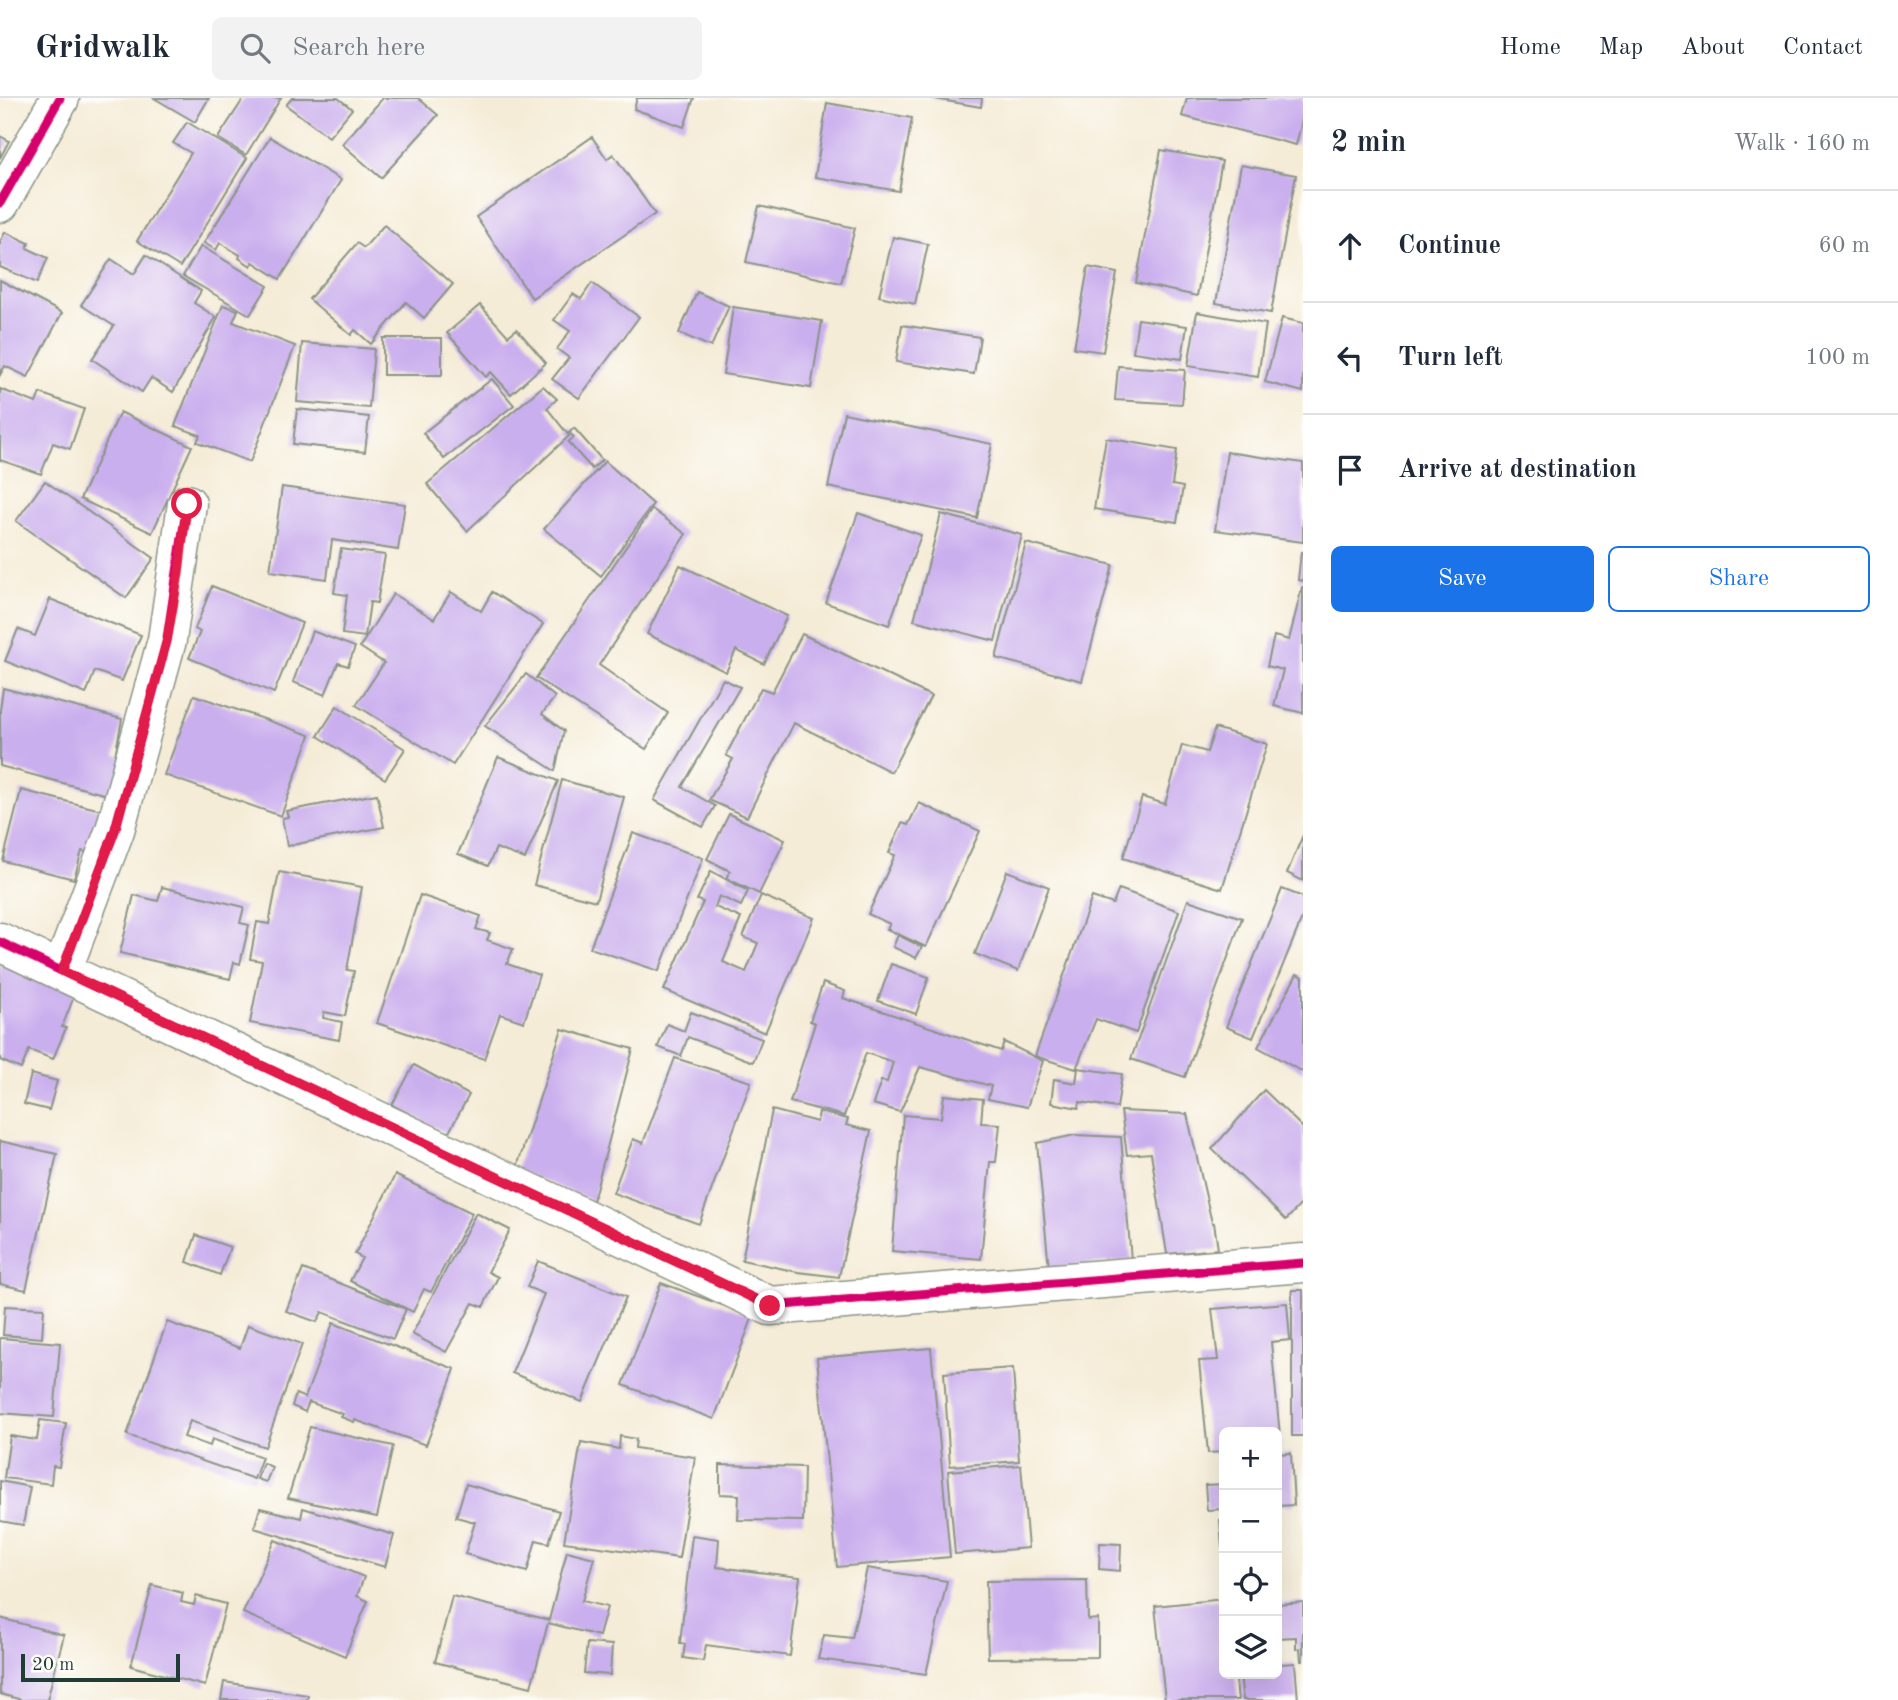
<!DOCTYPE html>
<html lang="en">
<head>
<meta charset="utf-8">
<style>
	:root { --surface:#fff; --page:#f2f2f3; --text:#1f2937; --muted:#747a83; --line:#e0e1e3; --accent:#1a73e8 }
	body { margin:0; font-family:"Old Standard TT",serif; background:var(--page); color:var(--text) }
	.controls { position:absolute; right:21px; bottom:21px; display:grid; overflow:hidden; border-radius:10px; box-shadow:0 7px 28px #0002 }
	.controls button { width:63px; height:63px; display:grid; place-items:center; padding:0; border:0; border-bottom:2px solid var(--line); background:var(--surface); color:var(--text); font:35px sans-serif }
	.scale { position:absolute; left:21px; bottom:18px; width:159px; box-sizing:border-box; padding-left:7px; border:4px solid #1f3d34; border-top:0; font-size:19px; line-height:24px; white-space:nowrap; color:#1f3d34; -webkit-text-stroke:5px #fdfcf7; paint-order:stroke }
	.stop { position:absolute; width:21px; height:21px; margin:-16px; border:5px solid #e11d48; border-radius:50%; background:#fff }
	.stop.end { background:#e11d48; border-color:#fff; box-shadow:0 2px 7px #0008 }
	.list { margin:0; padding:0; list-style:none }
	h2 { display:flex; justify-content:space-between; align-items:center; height:91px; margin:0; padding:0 28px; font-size:30px }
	h2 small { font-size:23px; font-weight:400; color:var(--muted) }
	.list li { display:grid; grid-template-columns:46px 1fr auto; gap:21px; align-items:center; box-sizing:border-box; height:112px; padding:0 28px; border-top:2px solid var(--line) }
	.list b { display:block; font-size:26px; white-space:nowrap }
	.list em { font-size:23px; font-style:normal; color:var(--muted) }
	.actions { display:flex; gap:14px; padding:21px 28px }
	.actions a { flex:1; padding:16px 0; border:2px solid var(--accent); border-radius:10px; text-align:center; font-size:24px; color:var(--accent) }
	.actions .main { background:var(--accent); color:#fff }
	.icon { flex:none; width:38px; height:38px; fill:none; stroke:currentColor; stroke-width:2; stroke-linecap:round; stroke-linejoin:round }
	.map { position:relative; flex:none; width:1303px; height:1602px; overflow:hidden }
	header { display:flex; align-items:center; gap:42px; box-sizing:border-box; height:98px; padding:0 35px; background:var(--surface); border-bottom:2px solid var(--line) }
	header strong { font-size:33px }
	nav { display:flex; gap:38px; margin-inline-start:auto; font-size:24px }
	.search { width:490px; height:63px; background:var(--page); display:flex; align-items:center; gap:18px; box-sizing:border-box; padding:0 24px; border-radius:10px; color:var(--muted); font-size:26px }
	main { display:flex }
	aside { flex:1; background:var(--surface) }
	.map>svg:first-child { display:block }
	.building { fill:#caafee }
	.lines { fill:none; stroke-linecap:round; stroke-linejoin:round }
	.minor-casing { stroke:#8a9486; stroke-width:41 }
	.minor { stroke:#fff; stroke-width:38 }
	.cycleway-casing { stroke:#fdfcf7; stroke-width:13 }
	.cycleway { stroke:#d6006c; stroke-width:9 }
	.route { stroke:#e11d48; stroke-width:9 }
</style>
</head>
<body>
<header>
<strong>Gridwalk</strong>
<div class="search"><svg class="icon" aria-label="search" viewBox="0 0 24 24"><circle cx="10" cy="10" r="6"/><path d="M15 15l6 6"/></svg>Search here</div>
<nav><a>Home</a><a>Map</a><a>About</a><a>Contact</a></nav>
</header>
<main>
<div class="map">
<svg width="1303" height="1602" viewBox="0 0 1303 1602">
	<rect width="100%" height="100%" fill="#fdfcf7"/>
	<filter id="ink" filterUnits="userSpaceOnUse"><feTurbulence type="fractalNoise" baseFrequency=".0143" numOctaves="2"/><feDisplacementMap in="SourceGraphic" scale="14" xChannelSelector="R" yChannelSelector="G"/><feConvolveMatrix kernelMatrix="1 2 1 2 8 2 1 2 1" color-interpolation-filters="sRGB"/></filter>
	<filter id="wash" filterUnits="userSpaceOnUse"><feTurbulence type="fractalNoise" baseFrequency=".00686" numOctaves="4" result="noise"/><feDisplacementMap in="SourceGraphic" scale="28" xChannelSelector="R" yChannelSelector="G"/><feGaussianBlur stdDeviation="1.57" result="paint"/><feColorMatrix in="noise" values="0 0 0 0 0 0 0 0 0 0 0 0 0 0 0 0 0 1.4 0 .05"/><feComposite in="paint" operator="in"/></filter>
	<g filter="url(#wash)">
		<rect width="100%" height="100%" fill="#f5ecd7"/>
		<g id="blocks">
			<g class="building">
				<polygon points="154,0 209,0 195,24"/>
				<polygon points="244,0 281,0 246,57 218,40"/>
				<polygon points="292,0 338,0 352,11 329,39 286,7"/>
				<polygon points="383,0 418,0 438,17 381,80 342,46"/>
				<polygon points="637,0 694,0 684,29 634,11"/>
				<polygon points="929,0 982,0 981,9"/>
				<polygon points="1187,0 1303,0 1303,18 1296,47 1182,18"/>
				<polygon points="827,5 912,20 899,93 815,79"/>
				<polygon points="187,24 247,60 180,169 137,143 191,55 173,45"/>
				<polygon points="0,38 9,43 0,60"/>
				<polygon points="270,39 341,82 280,181 253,164 251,168 239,160 240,157 220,145 216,152 204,145"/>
				<polygon points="592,39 607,61 613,56 655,116 532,200 476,119"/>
				<polygon points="1161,52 1222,63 1197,198 1136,185"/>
				<polygon points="1241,67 1296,77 1271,215 1216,205"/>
				<polygon points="759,108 855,130 841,185 746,164"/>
				<polygon points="384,127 453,186 424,220 406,204 371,246 355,232 351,237 309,201 357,145 364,150"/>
				<polygon points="5,134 29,145 27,150 48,160 37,185 0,169 0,144"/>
				<polygon points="893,139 928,146 915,206 879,198"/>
				<polygon points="201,148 268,188 250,217 183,178"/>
				<polygon points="146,157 201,193 194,205 216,219 173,294 151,280 142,294 92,261 114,228 81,207 111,161 134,176"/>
				<polygon points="1088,169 1117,175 1103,254 1074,250"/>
				<polygon points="0,182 62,215 28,279 5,268 0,277"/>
				<polygon points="592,185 639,219 579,300 552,281 569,260 557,251 570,233 554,222 573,196 581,201"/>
				<polygon points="697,194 729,208 711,249 679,235"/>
				<polygon points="223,207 238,212 233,224 295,248 250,364 197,344 200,337 175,328"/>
				<polygon points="480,207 508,238 517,231 546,265 511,296 491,274 486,279 447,235"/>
				<polygon points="733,209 822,223 811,290 723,276"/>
				<polygon points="1197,214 1266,226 1258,279 1188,268"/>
				<polygon points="1282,220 1303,225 1303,294 1265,284"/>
				<polygon points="1138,221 1187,228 1182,261 1133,254"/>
				<polygon points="902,227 980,239 974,276 896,264"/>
				<rect x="383" y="240" width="59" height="37"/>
				<polygon points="302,245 374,251 369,310 297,304"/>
				<polygon points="1118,268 1185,272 1182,306 1115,302"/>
				<polygon points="492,281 514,307 444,361 423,335"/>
				<polygon points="543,288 557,301 547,310 569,338 467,433 427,386"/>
				<polygon points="0,291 36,305 40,295 84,311 70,351 53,345 41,376 0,362"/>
				<polygon points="297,311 369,319 365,354 293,346"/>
				<polygon points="120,314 192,348 152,435 80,401"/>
				<polygon points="844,315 992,346 977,420 828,389"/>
				<polygon points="574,330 602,362 592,371 568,344 574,339 569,335"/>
				<polygon points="1106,340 1177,352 1172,387 1183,389 1177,424 1094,411"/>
				<polygon points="1227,354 1303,365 1303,444 1215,432"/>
				<polygon points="605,363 653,406 601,478 544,431"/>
				<polygon points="45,383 154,460 126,500 16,423"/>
				<polygon points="282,389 405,406 398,452 332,442 327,481 270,473"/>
				<polygon points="652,411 686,436 599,567 668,615 646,651 536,580"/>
				<polygon points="858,415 921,437 889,527 826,505"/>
				<polygon points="941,416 1022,437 995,543 914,522"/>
				<polygon points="1026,445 1113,467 1082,583 996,560"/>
				<polygon points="341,451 385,457 377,505 370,504 365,539 342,536 347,497 334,495"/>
				<polygon points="1301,454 1303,454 1303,483 1298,482"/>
				<polygon points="680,467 787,518 764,566 736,552 726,574 647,536"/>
				<polygon points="212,488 302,525 274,595 189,560 200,534 195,531"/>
				<polygon points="1302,489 1303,489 1303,615 1274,608 1283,572 1267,568 1274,538 1289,542"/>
				<polygon points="451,494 481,513 492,494 543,526 453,667 356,607 384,565 360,549 393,496 434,521"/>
				<polygon points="50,501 141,537 122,583 95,573 86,596 5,563 18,531 35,538"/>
				<polygon points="312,533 355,549 348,568 338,565 325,597 293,584"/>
				<polygon points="802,536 931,598 891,674 794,625 747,719 709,702 733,661 726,657 761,590 772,594"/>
				<polygon points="526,576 555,599 542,616 564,633 555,673 485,628"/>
				<polygon points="723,581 740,589 682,689 715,708 703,729 654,702"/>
				<polygon points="3,590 122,621 115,658 126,660 118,700 0,668 0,612"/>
				<polygon points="194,597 310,637 281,718 164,677"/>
				<polygon points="337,608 405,651 385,681 318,638"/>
				<polygon points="1215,630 1267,646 1222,791 1123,760 1142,699 1165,706 1182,647 1207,654"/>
				<polygon points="498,659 558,683 525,761 496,750 488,768 458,756"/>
				<polygon points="562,682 624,699 596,803 534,787"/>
				<polygon points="21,692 109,714 97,757 82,753 74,781 3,763"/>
				<polygon points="377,696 384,729 287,748 282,720 288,719 286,713"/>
				<polygon points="919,705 980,733 926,849 887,831 890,826 868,816 895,757 889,755 902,725 908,727"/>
				<polygon points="729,716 785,742 759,796 726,780 730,773 707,761"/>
				<polygon points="633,735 703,760 659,873 590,850"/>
				<polygon points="1303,737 1303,783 1287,775"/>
				<polygon points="711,773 748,793 741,808 719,798 715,809 741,820 723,864 746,874 758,845 743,839 761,797 814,820 765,935 664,892 703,804 697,802"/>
				<polygon points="1007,773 1049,789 1018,873 975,856"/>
				<polygon points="279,774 362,789 347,872 354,873 345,918 324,914 323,920 342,924 339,942 250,925 262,863 250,861 257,824 269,826"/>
				<polygon points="162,789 244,809 240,825 249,827 240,866 234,864 230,881 120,855 134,797 158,803"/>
				<polygon points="1119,791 1179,813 1136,935 1096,921 1076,971 1035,958 1092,799 1113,806"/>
				<polygon points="1282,791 1303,799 1303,818 1253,940 1226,929"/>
				<polygon points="420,797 481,818 476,831 490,835 487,842 513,851 507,866 539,877 524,924 500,916 484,961 377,925"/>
				<polygon points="1188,802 1242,820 1185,979 1131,961"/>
				<polygon points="898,837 922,849 916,860 893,849"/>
				<polygon points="0,861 77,891 62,929 66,930 53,961 29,952 21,971 0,962"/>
				<polygon points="891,866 929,879 916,916 878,903"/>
				<polygon points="1297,876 1303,879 1303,974 1258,949"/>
				<polygon points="823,885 845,893 843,900 1001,953 1004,944 1043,963 1027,1009 988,1001 991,988 920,969 900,1014 873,1006 881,983 887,984 893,964 866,955 844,1018 790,1004 815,925 810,923"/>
				<polygon points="691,914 762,941 753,964 688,939 681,958 658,949 667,926 684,933"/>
				<polygon points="562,931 633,951 593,1103 516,1072"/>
				<polygon points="675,960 751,984 699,1126 613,1095 633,1041 643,1045"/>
				<polygon points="414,967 469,997 448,1036 392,1007"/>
				<polygon points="1078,970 1122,976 1117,1010 1080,1004 1079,1010 1051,1005 1054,981 1076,985"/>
				<polygon points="31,976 57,983 49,1012 24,1006"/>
				<polygon points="1264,992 1303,1030 1303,1104 1286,1122 1212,1051"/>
				<polygon points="944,997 983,1001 981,1025 1000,1026 996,1064 990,1064 981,1161 892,1153 903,1017 941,1020"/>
				<polygon points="772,1012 817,1024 819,1014 848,1021 846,1027 871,1033 839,1179 798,1174 742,1162"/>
				<polygon points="1121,1013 1187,1016 1212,1125 1214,1125 1218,1151 1167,1156 1151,1055 1127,1057"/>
				<polygon points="1075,1037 1121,1039 1131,1162 1049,1170 1037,1045"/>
				<polygon points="0,1043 57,1056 26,1192 0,1186"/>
				<polygon points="395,1077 472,1115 431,1194 424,1191 413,1214 350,1183 362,1160 355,1156"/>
				<polygon points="476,1115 510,1132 488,1174 498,1179 483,1209 473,1205 446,1254 412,1236"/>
				<polygon points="196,1137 230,1149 220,1177 187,1164"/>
				<polygon points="538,1163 626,1199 582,1304 512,1275 544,1196 527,1189"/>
				<polygon points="303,1171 406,1211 393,1241 322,1214 317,1224 286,1213"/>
				<polygon points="661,1185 753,1218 714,1321 623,1287"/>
				<rect x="1292" y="1192" width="11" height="146"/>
				<polygon points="1287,1205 1290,1242 1271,1244 1281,1348 1277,1349 1277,1334 1224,1334 1224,1354 1208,1355 1199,1263 1218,1262 1212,1211"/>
				<polygon points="5,1208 44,1210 42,1240 3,1237"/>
				<polygon points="167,1224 240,1250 248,1227 302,1246 265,1349 190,1323 184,1339 210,1348 212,1341 262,1359 254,1381 127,1337"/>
				<polygon points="333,1225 455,1271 426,1347 355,1322 354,1324 341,1319 343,1316 309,1304 305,1314 292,1308 296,1296 305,1300"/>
				<polygon points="0,1240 60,1245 54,1319 0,1315"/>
				<polygon points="931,1250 950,1459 837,1469 817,1260"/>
				<polygon points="1013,1270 1019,1363 950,1368 944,1275"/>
				<polygon points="40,1322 66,1325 59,1369 53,1368 51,1386 4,1380 10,1338 37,1342"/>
				<polygon points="310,1329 393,1348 377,1419 288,1400"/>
				<polygon points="620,1338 636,1341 635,1350 695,1359 679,1460 564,1444 581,1344 619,1351"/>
				<polygon points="1291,1355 1294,1407 1277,1408 1277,1356"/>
				<polygon points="263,1365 272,1369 266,1384 257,1381"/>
				<polygon points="720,1367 804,1369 803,1423 738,1422 739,1397 720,1396"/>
				<polygon points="1021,1367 1028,1450 955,1456 948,1373"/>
				<polygon points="0,1383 30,1389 23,1427 0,1423"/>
				<polygon points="466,1386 559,1413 549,1445 536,1442 527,1474 465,1456 475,1424 456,1419"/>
				<polygon points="1224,1386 1224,1411 1207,1412 1205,1387"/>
				<polygon points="260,1410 301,1420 303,1410 394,1437 385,1469 254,1430"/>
				<polygon points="1224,1421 1224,1449 1222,1449 1220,1422"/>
				<polygon points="692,1437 719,1441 717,1469 800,1479 790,1558 706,1547 703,1563 683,1560 685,1546 680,1545"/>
				<polygon points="275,1442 364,1479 357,1498 368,1503 345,1558 243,1515"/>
				<polygon points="1100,1445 1121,1446 1120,1473 1099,1471"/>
				<polygon points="567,1453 594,1460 582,1503 607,1509 599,1538 548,1525 531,1589 435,1564 452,1498 549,1522"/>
				<polygon points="867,1470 947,1483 926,1576 818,1561 824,1537 852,1540"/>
				<polygon points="1087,1482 1088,1522 1098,1521 1098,1559 988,1560 986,1483"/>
				<polygon points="152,1487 183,1495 181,1504 194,1507 196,1498 226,1506 205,1588 131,1568"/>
				<polygon points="1224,1501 1224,1576 1235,1576 1238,1602 1165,1602 1155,1508"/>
				<polygon points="1303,1504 1303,1563 1301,1563 1300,1550 1296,1551 1296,1539 1277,1540 1277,1506"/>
				<polygon points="0,1520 64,1537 47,1602 22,1602 0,1596"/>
				<polygon points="1277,1541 1279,1541 1280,1566 1295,1565 1298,1602 1243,1602 1240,1576 1277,1576"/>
				<polygon points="587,1545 612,1547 610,1577 584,1575"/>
				<polygon points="224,1584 308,1597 307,1602 221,1602"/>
			</g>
		</g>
	</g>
	<g filter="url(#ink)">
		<use href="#blocks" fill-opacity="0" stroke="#8a9486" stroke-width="2"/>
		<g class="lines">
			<defs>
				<g id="minor">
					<polyline points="0,105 60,0"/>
					<polyline points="0,844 770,1208 1303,1165"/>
					<polyline points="62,873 115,732 167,542 187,406"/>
				</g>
			</defs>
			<use href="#minor" class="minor-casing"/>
			<use href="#minor" class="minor"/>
			<defs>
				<g id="cycleway">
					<polyline points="0,105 60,0"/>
					<polyline points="0,844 770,1208 1303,1165"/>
					<polyline points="62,873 115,732 167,542 187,406"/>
				</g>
			</defs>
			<use href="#cycleway" class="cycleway-casing"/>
			<use href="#cycleway" class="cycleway"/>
		</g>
	</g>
	<g class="lines" filter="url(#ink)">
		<polyline class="route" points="187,406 179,476 167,542 115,732 62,873 770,1208"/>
	</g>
</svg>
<div class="controls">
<button>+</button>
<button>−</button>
<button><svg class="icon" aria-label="locate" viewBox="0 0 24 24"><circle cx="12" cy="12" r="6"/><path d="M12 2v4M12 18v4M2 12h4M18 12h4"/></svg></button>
<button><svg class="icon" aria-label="layers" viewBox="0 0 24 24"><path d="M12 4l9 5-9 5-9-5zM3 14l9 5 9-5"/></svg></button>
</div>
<div class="scale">20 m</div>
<div class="stop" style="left:187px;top:406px"></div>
<div class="stop end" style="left:770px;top:1208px"></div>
</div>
<aside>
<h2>2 min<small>Walk · 160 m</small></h2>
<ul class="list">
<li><svg class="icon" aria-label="ahead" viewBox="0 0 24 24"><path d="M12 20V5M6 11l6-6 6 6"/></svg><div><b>Continue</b></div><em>60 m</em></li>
<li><svg class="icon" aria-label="left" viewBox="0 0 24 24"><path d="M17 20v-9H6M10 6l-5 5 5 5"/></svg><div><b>Turn left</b></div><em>100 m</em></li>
<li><svg class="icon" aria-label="arrive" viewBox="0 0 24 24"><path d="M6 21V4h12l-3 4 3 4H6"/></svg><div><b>Arrive at destination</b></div></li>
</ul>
<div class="actions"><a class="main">Save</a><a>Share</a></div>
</aside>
</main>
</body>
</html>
